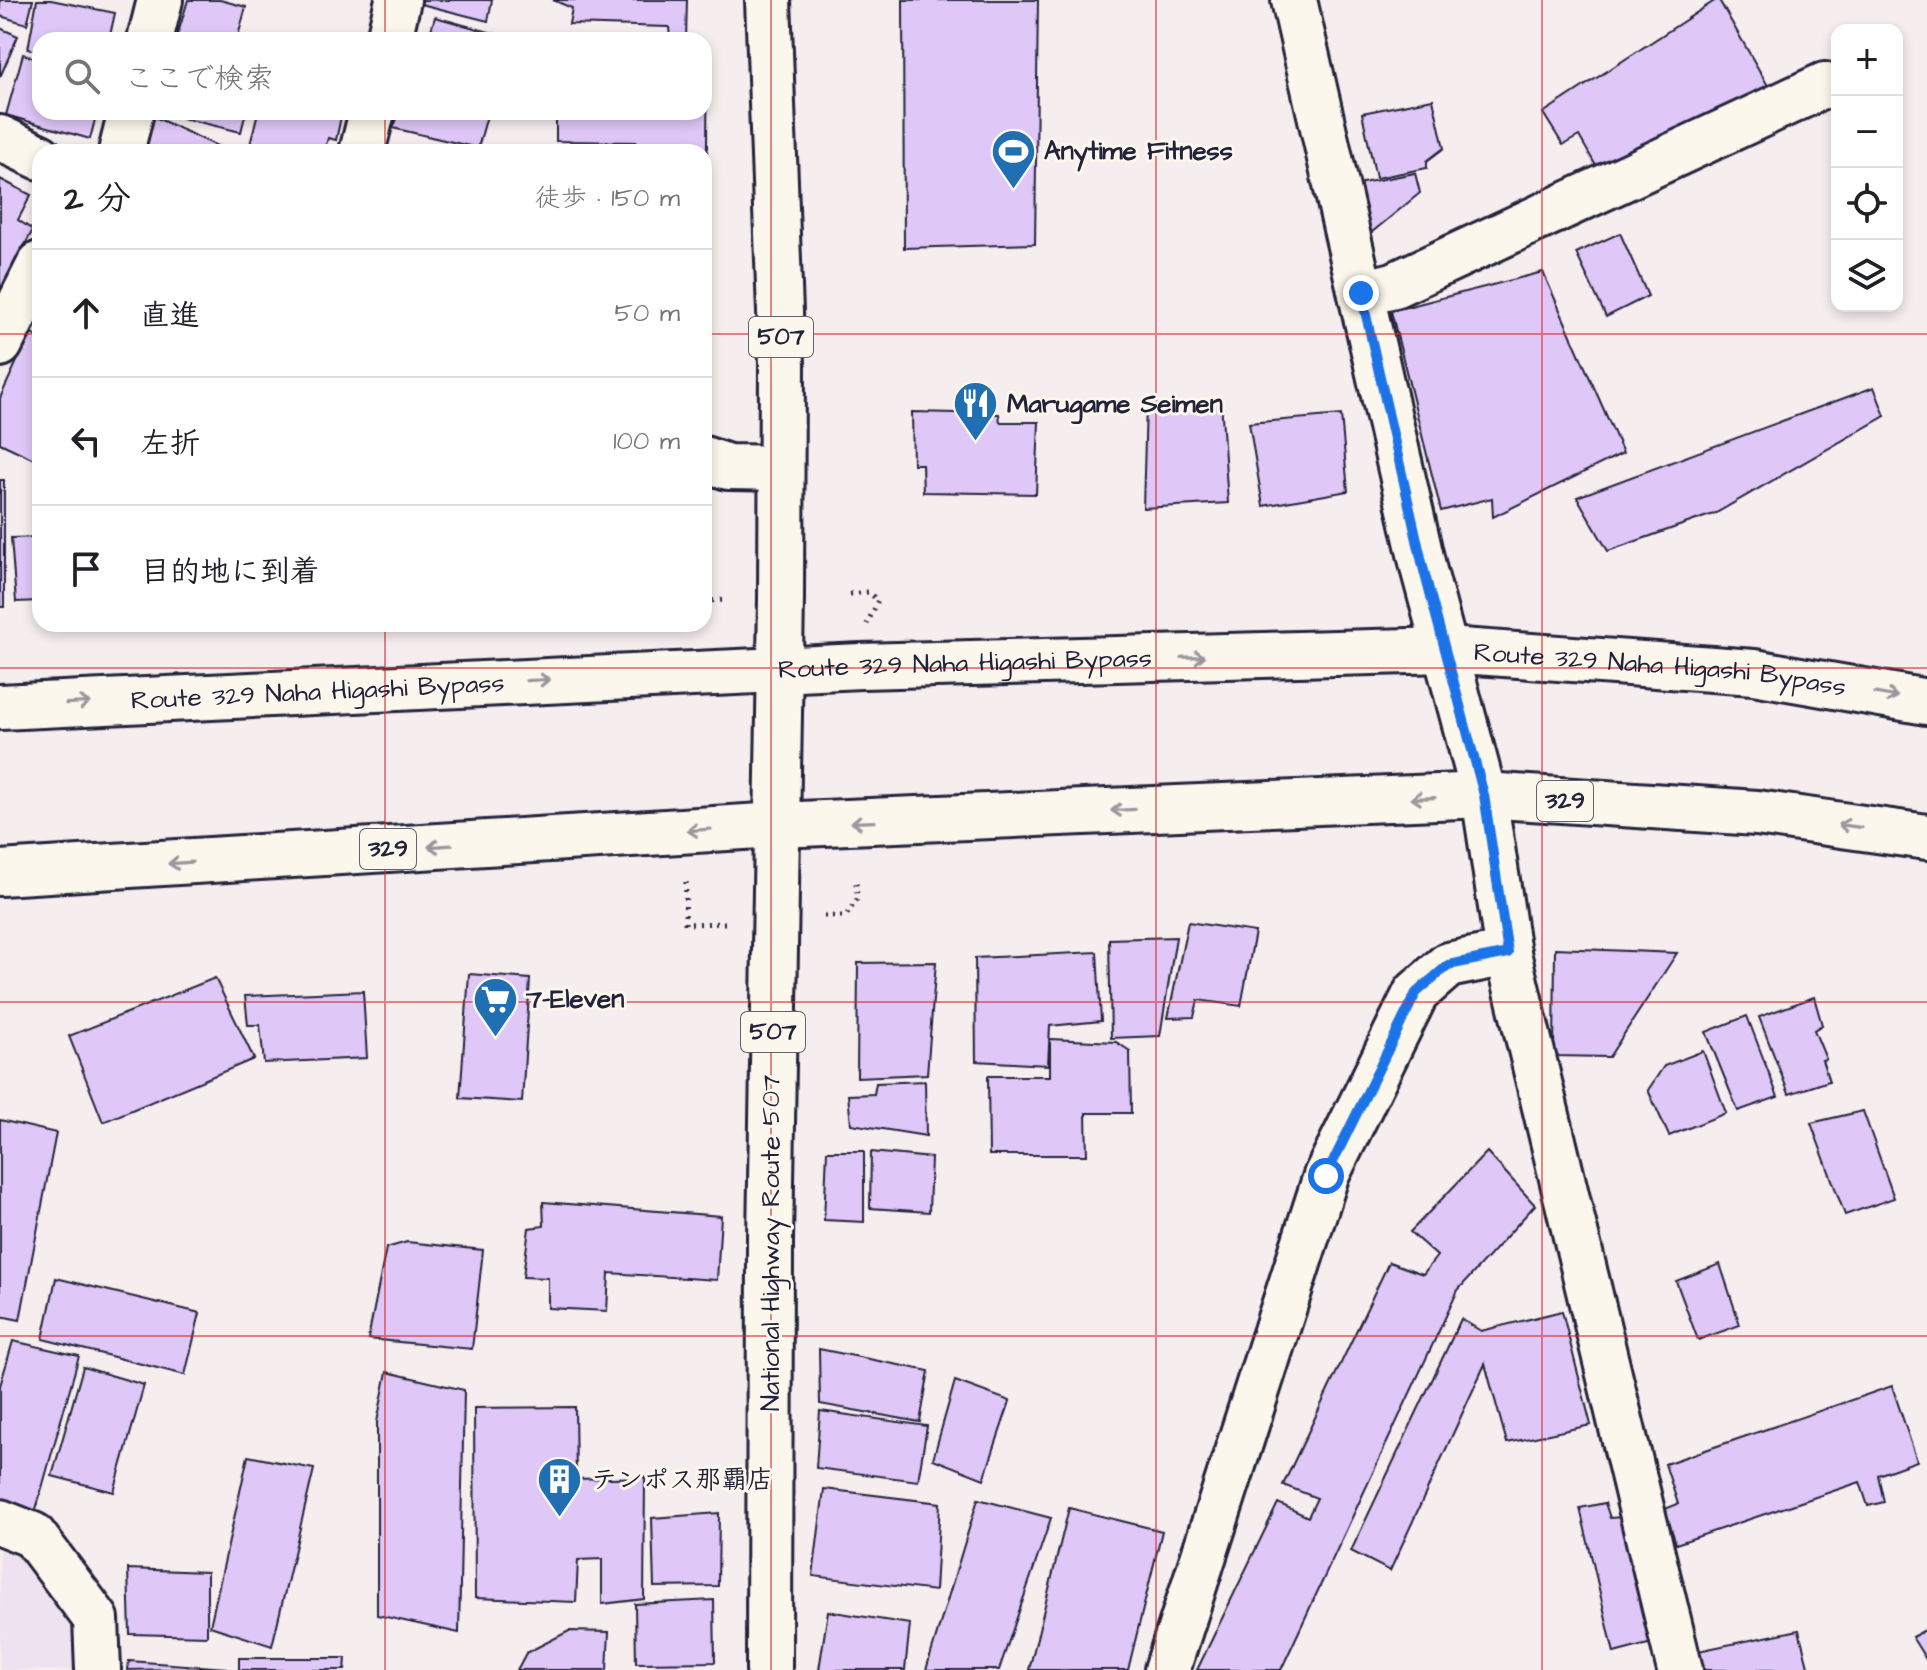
<!DOCTYPE html>
<html lang="ja">
<head>
<meta charset="utf-8">
<style>
	:root { --surface:#fff; --page:#f2f2f2; --text:#202124; --muted:#757577; --line:#e0e0e0 }
	body { margin:0; font-family:"Architects Daughter","Klee One",sans-serif; background:var(--page); color:var(--text) }
	.controls { position:absolute; right:24px; top:24px; display:grid; overflow:hidden; border-radius:16px; box-shadow:0 4px 12px #0003 }
	.controls button { width:72px; height:72px; display:grid; place-items:center; padding:0; border:0; border-bottom:2px solid var(--line); background:var(--surface); color:var(--text); font:40px sans-serif }
	.stop { position:absolute; width:24px; height:24px; margin:-18px; border:6px solid #1a73e8; border-radius:50%; background:#fff }
	.stop.end { background:#1a73e8; border-color:#fff; box-shadow:0 2px 8px #0008 }
	.list { margin:0; padding:0; list-style:none }
	h2 { display:flex; justify-content:space-between; align-items:center; height:104px; margin:0; padding:0 32px; font-size:34px }
	h2 small { font-size:26px; font-weight:400; color:var(--muted) }
	.list li { display:grid; grid-template-columns:52px 1fr auto; gap:24px; align-items:center; box-sizing:border-box; height:128px; padding:0 32px; border-top:2px solid var(--line) }
	.list b { display:block; font-size:30px; white-space:nowrap }
	.list em { font-size:26px; font-style:normal; color:var(--muted) }
	.icon { flex:none; width:44px; height:44px; fill:none; stroke:currentColor; stroke-width:2; stroke-linecap:round; stroke-linejoin:round }
	.map { position:relative; flex:none; width:1927px; height:1670px; overflow:hidden }
	.search { position:absolute; background:var(--surface); box-shadow:0 4px 12px #0003; left:32px; top:32px; width:680px; height:88px; display:flex; align-items:center; gap:20px; box-sizing:border-box; padding:0 28px; border-radius:24px; color:var(--muted); font-size:30px }
	.panel { position:absolute; background:var(--surface); box-shadow:0 4px 12px #0003; left:32px; top:144px; width:680px; height:488px; border-radius:24px }
	.map>svg:first-child { display:block }
	.built { fill:#eee2f1 }
	.building { fill:#dfc7f7; stroke:#22223b; stroke-width:2 }
	.lines { fill:none; stroke-linecap:round; stroke-linejoin:round }
	.minor-casing { stroke:#22223b; stroke-width:50 }
	.trunk-casing { stroke:#22223b; stroke-width:50 }
	.path { stroke:#22223b; stroke-width:5; stroke-dasharray:2 6; stroke-linecap:butt }
	.minor { stroke:#fbf7ec; stroke-width:44 }
	.trunk { stroke:#fbf7ec; stroke-width:44 }
	.oneway { stroke:#99979c }
	.route { stroke:#1a73e8; stroke-width:10 }
	.grid { fill:none; stroke:#d62828; stroke-width:2; stroke-opacity:0.55 }
	.labels { text-anchor:middle; dominant-baseline:central; stroke-width:6; stroke-linejoin:round; paint-order:stroke }
	.shield { fill:#fbf7ec; stroke:#636270; stroke-width:2 }
	.shield-label { font-size:24px; font-weight:bold; fill:#22223b }
	.poi-label { font-size:26px; font-weight:bold; fill:#22223b; stroke:#fbf7ec; text-anchor:start }
	.street-label { font-size:26px; fill:#22223b; stroke:#fbf7ec }
</style>
</head>
<body>
<div class="map">
<svg width="1927" height="1670" viewBox="0 0 1927 1670">
	<rect width="100%" height="100%" fill="#f5edee"/>
	<filter id="ink" filterUnits="userSpaceOnUse"><feTurbulence type="fractalNoise" baseFrequency=".0125" numOctaves="2"/><feDisplacementMap in="SourceGraphic" scale="16" xChannelSelector="R" yChannelSelector="G"/><feConvolveMatrix kernelMatrix="1 2 1 2 8 2 1 2 1" color-interpolation-filters="sRGB"/></filter>
	<g filter="url(#ink)">
		<polygon class="built" points="0,1547 25,1558 76,1631 73,1670 0,1670"/>
		<g class="building">
			<polygon points="0,0 33,0 27,24 0,16"/>
			<polygon points="37,0 51,0 115,13 109,40 40,40 40,51 28,49"/>
			<polygon points="188,0 220,0 246,7 237,40 176,40"/>
			<polygon points="418,0 492,0 488,21 417,3"/>
			<polygon points="553,0 687,0 686,40 670,40 669,27 569,24 572,8"/>
			<polygon points="903,0 1038,0 1035,244 904,248"/>
			<polygon points="1716,0 1719,0 1775,98 1604,180 1579,136 1563,145 1543,113"/>
			<polygon points="435,17 518,40 428,40"/>
			<polygon points="0,28 18,36 0,77"/>
			<polygon points="704,50 708,50 704,426 704,152 637,152 636,142 556,141 556,112 704,112"/>
			<polygon points="23,54 40,60 40,112 97,112 90,139 6,115"/>
			<polygon points="1433,99 1444,148 1427,161 1427,168 1376,178 1362,113"/>
			<polygon points="157,112 246,112 241,132"/>
			<polygon points="258,112 342,112 336,140 328,138 324,152 274,152 250,145"/>
			<polygon points="400,112 488,112 478,148 393,128"/>
			<polygon points="146,113 230,152 140,152"/>
			<polygon points="1415,173 1420,193 1366,237 1352,185"/>
			<polygon points="0,179 31,195 18,220 33,230 0,290"/>
			<polygon points="1620,233 1648,296 1606,317 1576,253"/>
			<polygon points="1543,272 1623,453 1493,517 1492,498 1441,511 1391,311"/>
			<polygon points="30,333 40,338 40,462 0,443 0,398"/>
			<polygon points="1874,387 1885,416 1716,513 1608,551 1577,497"/>
			<polygon points="1221,401 1228,503 1143,508 1146,405"/>
			<polygon points="912,412 999,414 1000,422 1039,422 1036,494 923,492 922,464 913,464"/>
			<polygon points="1341,415 1348,491 1263,506 1249,423"/>
			<rect x="0" y="480" width="4" height="127"/>
			<polygon points="40,537 40,601 16,602 11,538"/>
			<polygon points="1188,922 1255,932 1241,1006 1198,1000 1194,1017 1168,1018"/>
			<polygon points="1176,937 1160,1036 1111,1038 1109,939"/>
			<polygon points="1555,948 1677,953 1609,1057 1554,1056"/>
			<polygon points="1097,952 1101,1021 1050,1026 1048,1065 976,1061 975,958"/>
			<polygon points="936,962 927,1074 857,1077 858,963"/>
			<polygon points="469,974 530,979 522,1102 460,1098"/>
			<polygon points="215,978 254,1059 103,1122 69,1036"/>
			<polygon points="363,991 367,1058 264,1063 260,1025 248,1025 245,996"/>
			<polygon points="1814,997 1822,1025 1814,1030 1826,1059 1822,1060 1829,1081 1789,1094 1759,1017"/>
			<polygon points="1747,1016 1778,1097 1738,1111 1706,1032"/>
			<polygon points="1050,1039 1116,1042 1130,1051 1131,1113 1086,1113 1087,1155 989,1155 988,1076 1050,1076"/>
			<polygon points="1703,1051 1726,1113 1669,1136 1648,1090 1664,1066"/>
			<polygon points="925,1081 926,1136 851,1124 848,1095 874,1094 876,1083"/>
			<polygon points="1863,1111 1894,1198 1845,1215 1811,1123"/>
			<polygon points="0,1120 56,1133 20,1320 0,1316"/>
			<polygon points="827,1151 864,1151 864,1222 824,1220"/>
			<polygon points="871,1152 931,1158 929,1212 870,1208"/>
			<polygon points="1487,1152 1535,1205 1458,1290 1281,1670 1197,1670 1278,1503 1308,1517 1317,1498 1283,1485 1389,1262 1423,1274 1437,1256 1410,1232"/>
			<polygon points="543,1202 721,1216 717,1280 609,1273 607,1311 548,1308 548,1278 523,1277 529,1228 544,1226"/>
			<polygon points="407,1242 483,1250 472,1349 368,1339 386,1248"/>
			<polygon points="1720,1264 1740,1325 1698,1340 1676,1281"/>
			<polygon points="56,1278 200,1313 185,1375 43,1339"/>
			<polygon points="1562,1311 1591,1425 1507,1443 1485,1364 1390,1571 1351,1551 1461,1319 1481,1331"/>
			<polygon points="13,1341 79,1356 35,1513 0,1498 0,1386"/>
			<polygon points="819,1349 929,1371 920,1422 820,1404"/>
			<polygon points="83,1367 144,1385 114,1492 52,1476"/>
			<polygon points="387,1372 464,1390 459,1633 377,1615 377,1422"/>
			<polygon points="955,1381 1010,1401 984,1479 933,1459"/>
			<polygon points="1892,1386 1917,1461 1878,1475 1884,1502 1868,1506 1860,1482 1676,1544 1665,1509 1678,1504 1665,1464"/>
			<polygon points="575,1407 576,1479 645,1477 644,1599 602,1604 602,1559 578,1560 576,1602 475,1598 474,1408"/>
			<polygon points="820,1411 927,1426 918,1481 816,1468"/>
			<polygon points="248,1456 314,1469 272,1646 210,1626"/>
			<polygon points="824,1489 940,1503 935,1591 813,1576"/>
			<polygon points="978,1499 1051,1518 999,1670 926,1670"/>
			<polygon points="1605,1503 1610,1518 1623,1517 1652,1643 1614,1653 1580,1508"/>
			<polygon points="1069,1508 1162,1531 1128,1670 1029,1670"/>
			<polygon points="719,1513 718,1586 654,1587 652,1518"/>
			<polygon points="128,1569 207,1572 207,1636 130,1634"/>
			<polygon points="714,1600 715,1662 636,1663 635,1604"/>
			<polygon points="828,1611 910,1624 905,1670 819,1670"/>
			<polygon points="1927,1629 1927,1661 1912,1637"/>
			<polygon points="1799,1630 1809,1670 1702,1670 1698,1651"/>
			<polygon points="569,1631 609,1632 607,1670 517,1670 526,1653"/>
			<polygon points="239,1658 346,1658 345,1670 239,1670"/>
			<polygon points="129,1661 227,1668 128,1670"/>
		</g>
		<g class="lines">
			<defs>
				<g id="minor">
					<polyline points="1294,0 1424,571 1484,795 1508,953 1680,1670"/>
					<polyline points="150,40 160,0"/>
					<polyline points="389,40 398,0"/>
					<polyline points="0,138 40,157"/>
					<polyline points="121,152 131,112"/>
					<polyline points="362,152 372,112"/>
					<polyline points="1361,293 1394,285 1825,85"/>
					<polyline points="0,344 40,264"/>
					<polyline points="704,459 728,467 781,468"/>
					<polyline points="0,1522 33,1535 96,1619 98,1670"/>
					<polyline points="1167,1670 1326,1176 1416,993 1448,965 1508,953"/>
				</g>
				<g id="trunk">
					<polyline points="768,0 782,364 781,598 770,1240 769,1670"/>
					<path id="s1" d="M0,707L861,666L1447,650L1754,672L1927,702"/>
					<polyline points="0,873 777,825 1484,795 1757,813 1927,837"/>
				</g>
			</defs>
			<use href="#minor" class="minor-casing"/>
			<use href="#trunk" class="trunk-casing"/>
			<g class="path">
				<polyline points="850,594 868,592 878,600 867,624"/>
				<polyline points="704,601 728,600"/>
				<polyline points="686,882 685,924 727,923"/>
				<polyline points="824,916 846,916 857,899 856,882"/>
			</g>
			<use href="#minor" class="minor"/>
			<use href="#trunk" class="trunk"/>
		</g>
		<defs><path id="oneway-shaft" d="M-6 0H5M1.5-3L5.5 0L1.5 3" fill="none" stroke-width="1.6" stroke-linecap="round" stroke-linejoin="round" transform="scale(2)"/></defs>
		<g class="oneway">
			<use href="#oneway-shaft" transform="translate(1193 657) rotate(-2)"/>
			<use href="#oneway-shaft" transform="translate(538 680) rotate(-3)"/>
			<use href="#oneway-shaft" transform="translate(1886 695) rotate(10)"/>
			<use href="#oneway-shaft" transform="translate(78 703) rotate(-3)"/>
			<use href="#oneway-shaft" transform="translate(1423 798) rotate(178)"/>
			<use href="#oneway-shaft" transform="translate(1123 810) rotate(177)"/>
			<use href="#oneway-shaft" transform="translate(863 822) rotate(178)"/>
			<use href="#oneway-shaft" transform="translate(1850 826) rotate(-172)"/>
			<use href="#oneway-shaft" transform="translate(699 830) rotate(176)"/>
			<use href="#oneway-shaft" transform="translate(440 846) rotate(176)"/>
			<use href="#oneway-shaft" transform="translate(180 863) rotate(176)"/>
		</g>
	</g>
	<g class="lines" filter="url(#ink)">
		<polyline class="route" points="1326,1176 1416,993 1448,965 1508,953 1484,795 1424,571 1361,293"/>
	</g>
	<path class="grid" d="M385,0V40M771,0V1670M1156,0V1670M1542,0V1670M385,112V152M0,334H40M704,334H1927M385,624V1670M0,668H1927M0,1002H1927M0,1336H1927"/>
	<defs>
		<symbol id="stadium-pin" viewBox="-11 -11 22 30"><path d="M0 17L-7.5 6A9.5 9.5 0 1 1 7.5 6Z" fill="#1f6fb2" stroke="#fbf7ec"/><path d="M0-5a6.5 5 0 1 0 0 10a6.5 5 0 1 0 0-10ZM-3.5-1.8h7v3.6h-7Z" fill="#fff"/></symbol>
		<symbol id="restaurant-pin" viewBox="-11 -11 22 30"><path d="M0 17L-7.5 6A9.5 9.5 0 1 1 7.5 6Z" fill="#1f6fb2" stroke="#fbf7ec"/><path d="M-5-6h1v4h1v-4h1v4h1v-4h1v5L-1.5 .5V6h-2V.5L-5-1ZM5-6V6H3V1.5H1.5Q1.5-4 5-6Z" fill="#fff"/></symbol>
		<symbol id="supermarket-pin" viewBox="-11 -11 22 30"><path d="M0 17L-7.5 6A9.5 9.5 0 1 1 7.5 6Z" fill="#1f6fb2" stroke="#fbf7ec"/><path d="M-6-5.5h2.5l.6 2H6L4.5 2H-2.5L-4.4-4H-6ZM-1.5 3.2a1.3 1.3 0 1 0 .1 0ZM3 3.2a1.3 1.3 0 1 0 .1 0Z" fill="#fff"/></symbol>
		<symbol id="building-pin" viewBox="-11 -11 22 30"><path d="M0 17L-7.5 6A9.5 9.5 0 1 1 7.5 6Z" fill="#1f6fb2" stroke="#fbf7ec"/><path d="M-4-6H4V6H1V3H-1V6H-4ZM-2.5-4.3h1.7v1.8h-1.7ZM.8-4.3h1.7v1.8H.8ZM-2.5-1h1.7V.8h-1.7ZM.8-1h1.7V.8H.8Z" fill="#fff"/></symbol>
	</defs>
	<g fill-rule="evenodd">
		<use href="#stadium-pin" x="988" y="126" width="51" height="69"/>
		<use href="#restaurant-pin" x="950" y="378" width="51" height="69"/>
		<use href="#supermarket-pin" x="470" y="974" width="51" height="69"/>
		<use href="#building-pin" x="534" y="1454" width="51" height="69"/>
	</g>
	<g class="labels">
		<g class="shield">
			<rect x="749" y="317" width="64" height="40" rx="6"/>
			<rect x="1537" y="781" width="56" height="40" rx="6"/>
			<rect x="360" y="829" width="56" height="40" rx="6"/>
			<rect x="741" y="1012" width="64" height="40" rx="6"/>
		</g>
		<g class="shield-label">
			<text x="781" y="337">507</text>
			<text x="1565" y="801">329</text>
			<text x="388" y="849">329</text>
			<text x="773" y="1032">507</text>
		</g>
		<g class="poi-label">
			<text x="1044" y="151">Anytime Fitness</text>
			<text x="1007" y="404">Marugame Seimen</text>
			<text x="526" y="999">7-Eleven</text>
			<text x="591" y="1480">テンポス那覇店</text>
		</g>
		<g class="street-label">
			<text stroke="none"><textPath href="#s1" startOffset="966">Route 329 Naha Higashi Bypass</textPath></text>
			<text stroke="none"><textPath href="#s1" startOffset="1662">Route 329 Naha Higashi Bypass</textPath></text>
			<text stroke="none"><textPath href="#s1" startOffset="318">Route 329 Naha Higashi Bypass</textPath></text>
			<text transform="translate(771 1243) rotate(-90)">National Highway Route 507</text>
		</g>
	</g>
</svg>
<div class="controls">
<button>+</button>
<button>−</button>
<button><svg class="icon" aria-label="locate" viewBox="0 0 24 24"><circle cx="12" cy="12" r="6"/><path d="M12 2v4M12 18v4M2 12h4M18 12h4"/></svg></button>
<button><svg class="icon" aria-label="layers" viewBox="0 0 24 24"><path d="M12 4l9 5-9 5-9-5zM3 14l9 5 9-5"/></svg></button>
</div>
<div class="stop" style="left:1326px;top:1176px"></div>
<div class="stop end" style="left:1361px;top:293px"></div>
<div class="search"><svg class="icon" aria-label="search" viewBox="0 0 24 24"><circle cx="10" cy="10" r="6"/><path d="M15 15l6 6"/></svg>ここで検索</div>
<section class="panel">
<h2>2 分<small>徒歩 · 150 m</small></h2>
<ul class="list">
<li><svg class="icon" aria-label="ahead" viewBox="0 0 24 24"><path d="M12 20V5M6 11l6-6 6 6"/></svg><div><b>直進</b></div><em>50 m</em></li>
<li><svg class="icon" aria-label="left" viewBox="0 0 24 24"><path d="M17 20v-9H6M10 6l-5 5 5 5"/></svg><div><b>左折</b></div><em>100 m</em></li>
<li><svg class="icon" aria-label="arrive" viewBox="0 0 24 24"><path d="M6 21V4h12l-3 4 3 4H6"/></svg><div><b>目的地に到着</b></div></li>
</ul>
</section>
</div>
</body>
</html>
